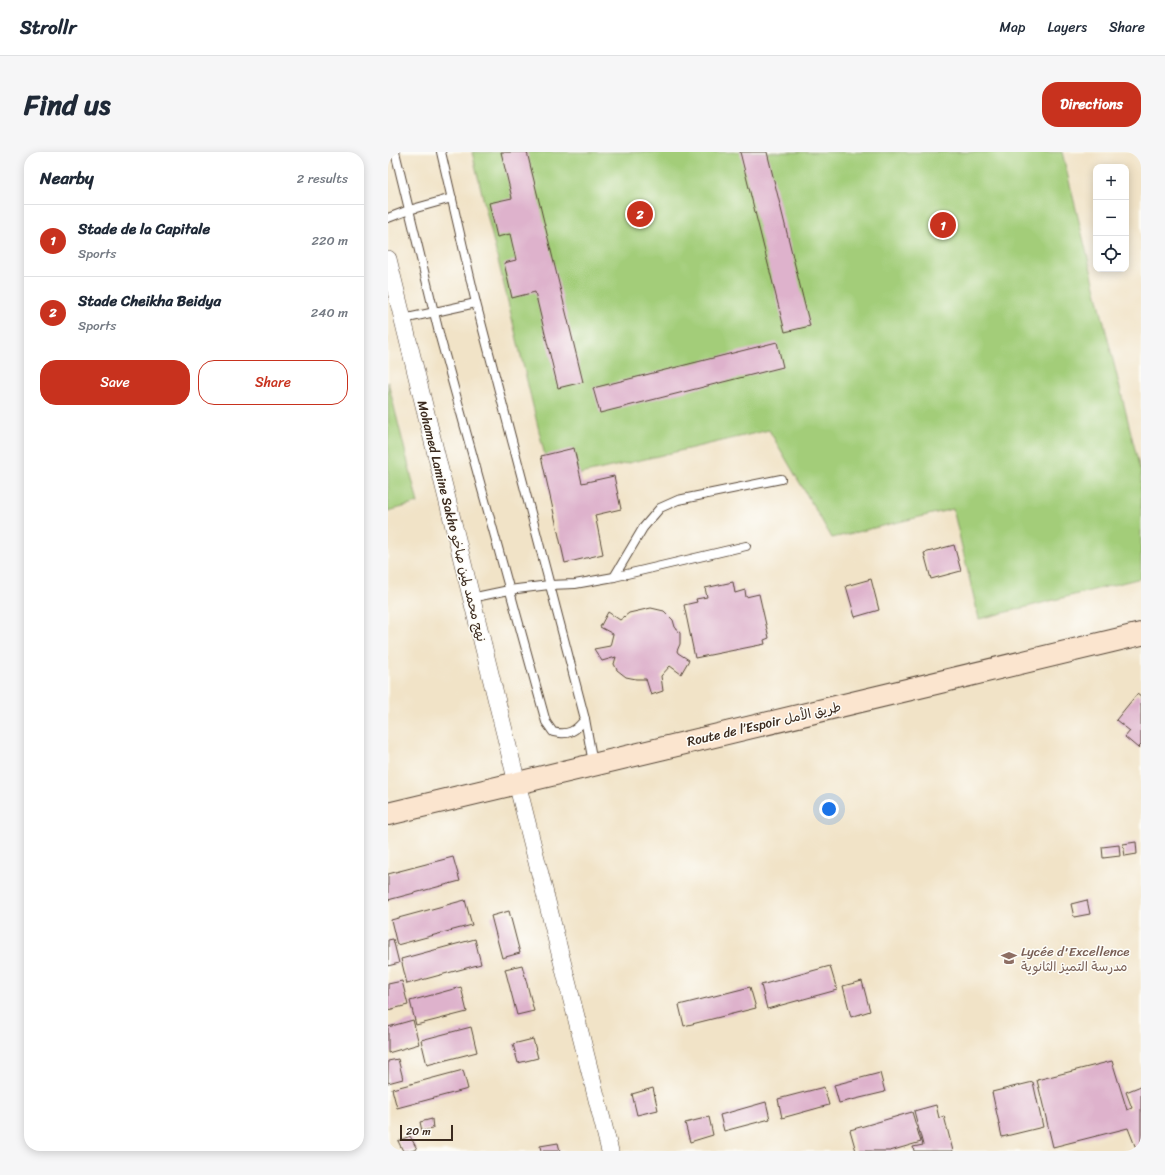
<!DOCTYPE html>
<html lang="en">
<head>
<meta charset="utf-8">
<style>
	:root { --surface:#fff; --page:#f6f6f7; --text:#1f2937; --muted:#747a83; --line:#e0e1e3; --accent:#c8321e }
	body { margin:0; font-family:Sriracha,"Playpen Sans Arabic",sans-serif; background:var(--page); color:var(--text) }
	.controls { position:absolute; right:12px; top:12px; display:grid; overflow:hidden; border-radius:8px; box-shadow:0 2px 10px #0003 }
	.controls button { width:36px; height:36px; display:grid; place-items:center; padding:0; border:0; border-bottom:1px solid var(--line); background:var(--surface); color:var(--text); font:20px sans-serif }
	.scale { position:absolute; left:12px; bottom:10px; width:53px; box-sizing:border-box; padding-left:4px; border:2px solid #3b2a1e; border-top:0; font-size:11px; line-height:14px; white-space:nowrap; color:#3b2a1e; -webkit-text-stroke:3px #fdfcf7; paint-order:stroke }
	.you { position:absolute; left:441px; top:657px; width:14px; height:14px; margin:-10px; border:3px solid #fff; border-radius:50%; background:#1a73e8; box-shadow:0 0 0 6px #1a73e833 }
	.badge { display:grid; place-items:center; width:26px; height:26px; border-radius:50%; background:var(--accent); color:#fff; font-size:13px; font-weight:700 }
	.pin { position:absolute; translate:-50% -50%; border:2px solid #fff; box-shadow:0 1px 4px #0006 }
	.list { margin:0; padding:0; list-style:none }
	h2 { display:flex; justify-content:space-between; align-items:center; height:52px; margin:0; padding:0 16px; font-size:17px }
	h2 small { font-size:13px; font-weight:400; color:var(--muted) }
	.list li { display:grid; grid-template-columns:26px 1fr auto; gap:12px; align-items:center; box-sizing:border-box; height:72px; padding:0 16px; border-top:1px solid var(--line) }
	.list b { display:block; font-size:15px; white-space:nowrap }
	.list p { margin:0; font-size:13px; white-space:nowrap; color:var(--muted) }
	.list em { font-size:13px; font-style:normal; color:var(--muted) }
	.actions { display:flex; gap:8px; padding:12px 16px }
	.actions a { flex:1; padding:9px 0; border:1px solid var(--accent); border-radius:16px; text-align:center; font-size:14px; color:var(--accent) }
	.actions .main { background:var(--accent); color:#fff }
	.icon { flex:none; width:22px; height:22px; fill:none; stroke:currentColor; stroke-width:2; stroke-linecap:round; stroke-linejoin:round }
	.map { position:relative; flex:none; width:753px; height:999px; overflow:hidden; border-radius:16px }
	header { display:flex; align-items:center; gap:24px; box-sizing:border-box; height:56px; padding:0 20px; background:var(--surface); border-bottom:1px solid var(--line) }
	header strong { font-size:19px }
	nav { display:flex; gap:22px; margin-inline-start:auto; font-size:14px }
	.intro { display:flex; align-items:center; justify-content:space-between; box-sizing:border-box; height:96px; padding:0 24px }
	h1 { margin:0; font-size:28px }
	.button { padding:10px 18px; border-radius:16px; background:var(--accent); color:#fff; font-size:14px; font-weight:700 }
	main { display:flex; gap:24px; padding:0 24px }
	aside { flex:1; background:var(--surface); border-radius:16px; box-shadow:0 2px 10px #0003 }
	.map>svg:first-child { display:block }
	.green { fill:#a3cd79; stroke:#6f7c4c }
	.building { fill:#deb2cc }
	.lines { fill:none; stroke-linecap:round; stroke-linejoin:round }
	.lane-casing { stroke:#564637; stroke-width:10 }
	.street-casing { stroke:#564637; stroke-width:18 }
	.secondary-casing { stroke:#564637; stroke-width:24 }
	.lane { stroke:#fff; stroke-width:8 }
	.street { stroke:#fff; stroke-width:17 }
	.secondary { stroke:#fbe5cf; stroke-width:22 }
	.labels { text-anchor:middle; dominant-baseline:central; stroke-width:3; stroke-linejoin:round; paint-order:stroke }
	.street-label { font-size:13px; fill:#3b2a1e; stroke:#fdfcf7 }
	.education-label { font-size:13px; fill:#785e54; stroke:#fdfcf7; text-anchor:start }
</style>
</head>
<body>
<header>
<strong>Strollr</strong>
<nav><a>Map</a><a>Layers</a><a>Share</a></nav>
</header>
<div class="intro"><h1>Find us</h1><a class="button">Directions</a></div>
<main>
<aside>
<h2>Nearby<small>2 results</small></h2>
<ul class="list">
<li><span class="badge">1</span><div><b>Stade de la Capitale</b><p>Sports</p></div><em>220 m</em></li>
<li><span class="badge">2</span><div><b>Stade Cheikha Beidya</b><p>Sports</p></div><em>240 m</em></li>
</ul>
<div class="actions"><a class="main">Save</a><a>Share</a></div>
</aside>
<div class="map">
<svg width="753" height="999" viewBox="0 0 753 999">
	<rect width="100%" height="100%" fill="#fdfcf7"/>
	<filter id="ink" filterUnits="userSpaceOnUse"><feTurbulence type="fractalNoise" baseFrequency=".025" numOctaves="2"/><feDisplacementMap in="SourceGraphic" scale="8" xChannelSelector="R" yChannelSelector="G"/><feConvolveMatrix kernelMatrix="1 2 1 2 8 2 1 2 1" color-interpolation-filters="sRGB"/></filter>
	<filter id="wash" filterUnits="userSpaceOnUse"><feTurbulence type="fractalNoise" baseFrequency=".012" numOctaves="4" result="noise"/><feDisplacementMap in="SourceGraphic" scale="16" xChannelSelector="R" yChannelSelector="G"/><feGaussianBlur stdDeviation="0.9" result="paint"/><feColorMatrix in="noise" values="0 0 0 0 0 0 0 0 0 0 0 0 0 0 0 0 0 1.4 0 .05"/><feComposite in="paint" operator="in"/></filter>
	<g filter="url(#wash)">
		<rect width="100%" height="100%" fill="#f1e3c7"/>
		<g class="green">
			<polygon points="84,0 674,0 753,322 753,426 591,467 565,357 444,386 381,278 163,329"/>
			<polygon points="0,230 30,351 0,359"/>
		</g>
		<g id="blocks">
			<g class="building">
				<polygon points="113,0 139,0 195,230 170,236 147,140 124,146 116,111 128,108 122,82 109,85 101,51 124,46"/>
				<polygon points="352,0 379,0 422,174 397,180"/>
				<polygon points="389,190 395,215 212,261 205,236"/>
				<polygon points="186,296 194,331 226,324 233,357 207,363 215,402 177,411 153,304"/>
				<polygon points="566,393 573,419 543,427 536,401"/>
				<polygon points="483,427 491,458 467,465 458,434"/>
				<polygon points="345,430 347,441 357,438 358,445 371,442 381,486 376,488 377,492 307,506 296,453 309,450 308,447 319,445 317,436"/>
				<polygon points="263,456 276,459 285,468 287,475 292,481 292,492 289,499 290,501 301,508 293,522 282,514 273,524 275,539 263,543 258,527 248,527 238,525 229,518 226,512 228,505 214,509 206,497 222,494 225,482 212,475 220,460 232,468 241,461"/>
				<polygon points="749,542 753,545 753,593 750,596 737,585 742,579 728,568"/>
				<polygon points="748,690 749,702 737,704 735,692"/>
				<polygon points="731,693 732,704 715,706 714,695"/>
				<polygon points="65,705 72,729 0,748 0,722"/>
				<polygon points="77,748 84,773 9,793 3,768"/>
				<polygon points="699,748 702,762 686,765 683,752"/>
				<polygon points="121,759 132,801 114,806 103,764"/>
				<polygon points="5,787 11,811 0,814 0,788"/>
				<polygon points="87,787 93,812 19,832 13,807"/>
				<polygon points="134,813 146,859 129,863 117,817"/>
				<polygon points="442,814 449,838 379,857 373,833"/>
				<polygon points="14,829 20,853 0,858 0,832"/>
				<polygon points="474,829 482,859 463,865 455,834"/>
				<polygon points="73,835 79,860 28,873 22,849"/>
				<polygon points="362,835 368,856 296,874 291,853"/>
				<polygon points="25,868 31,892 0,901 0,875"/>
				<polygon points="83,875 89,900 39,913 33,888"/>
				<polygon points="145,887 150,906 130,911 125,892"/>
				<polygon points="10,907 15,927 0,931 0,909"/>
				<polygon points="724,909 739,958 744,956 738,940 753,934 753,999 749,999 740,976 665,995 649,928"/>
				<polygon points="75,918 80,937 9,956 4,937"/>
				<polygon points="492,921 497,940 451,951 446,933"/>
				<polygon points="645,930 655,975 614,985 604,940"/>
				<polygon points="436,935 441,953 394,966 390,947"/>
				<polygon points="265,936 270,958 249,963 244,942"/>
				<polygon points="378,950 382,967 336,979 332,963"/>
				<polygon points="548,953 551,966 556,964 565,999 526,999 525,995 535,993 526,959"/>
				<polygon points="524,960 533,990 502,999 468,999 462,978"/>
				<polygon points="321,965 325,983 302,990 297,971"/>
				<polygon points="44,967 45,977 34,979 32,970"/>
				<polygon points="22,984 29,997 23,999 15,999 10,989"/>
				<polygon points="170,991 172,999 153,999 152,994"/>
			</g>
		</g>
	</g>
	<g filter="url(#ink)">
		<use href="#blocks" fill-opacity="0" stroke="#564637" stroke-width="1"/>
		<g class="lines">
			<defs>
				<g id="lane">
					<path d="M7,0L52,185L158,570L165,580C180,584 188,579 197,567L88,151L53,0"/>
					<polyline points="0,66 21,58 64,46"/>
					<polyline points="15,167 88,151"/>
					<polyline points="226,425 255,376 272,356 290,348 393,327"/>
					<polyline points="83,446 121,438 161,433 187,432 226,425 358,394"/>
					<polyline points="197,567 205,611"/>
				</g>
				<polyline id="street" points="0,107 129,631 222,999"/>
				<polyline id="secondary" points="0,662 753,482"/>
			</defs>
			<use href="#lane" class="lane-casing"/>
			<use href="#street" class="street-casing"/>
			<use href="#secondary" class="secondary-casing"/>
			<use href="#lane" class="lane"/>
			<use href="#street" class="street"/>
			<use href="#secondary" class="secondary"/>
		</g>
	</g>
	<defs>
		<symbol id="school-bare" viewBox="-9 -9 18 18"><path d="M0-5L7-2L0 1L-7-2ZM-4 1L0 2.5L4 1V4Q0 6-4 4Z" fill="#8d6e63" stroke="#fdfcf7" stroke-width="2.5" paint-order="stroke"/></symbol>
	</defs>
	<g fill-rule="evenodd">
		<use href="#school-bare" x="610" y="795" width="22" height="22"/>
	</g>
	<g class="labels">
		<g class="street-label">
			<text transform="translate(64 369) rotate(76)">Mohamed Lamine Sakho نهج محمد لمين صاخو</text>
			<text transform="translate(376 572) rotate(-13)">Route de l’Espoir طريق الأمل</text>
		</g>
		<g class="education-label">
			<text x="633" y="799">Lycée d'Excellence<tspan x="633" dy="15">مدرسة التميز الثانوية</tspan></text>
		</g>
	</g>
</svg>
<div class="controls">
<button>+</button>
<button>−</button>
<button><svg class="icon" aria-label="locate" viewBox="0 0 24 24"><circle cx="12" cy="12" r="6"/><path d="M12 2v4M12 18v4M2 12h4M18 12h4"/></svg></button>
</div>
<div class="scale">20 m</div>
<div class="you"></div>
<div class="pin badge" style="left:555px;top:73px">1</div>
<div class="pin badge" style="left:252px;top:62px">2</div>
</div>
</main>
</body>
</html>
